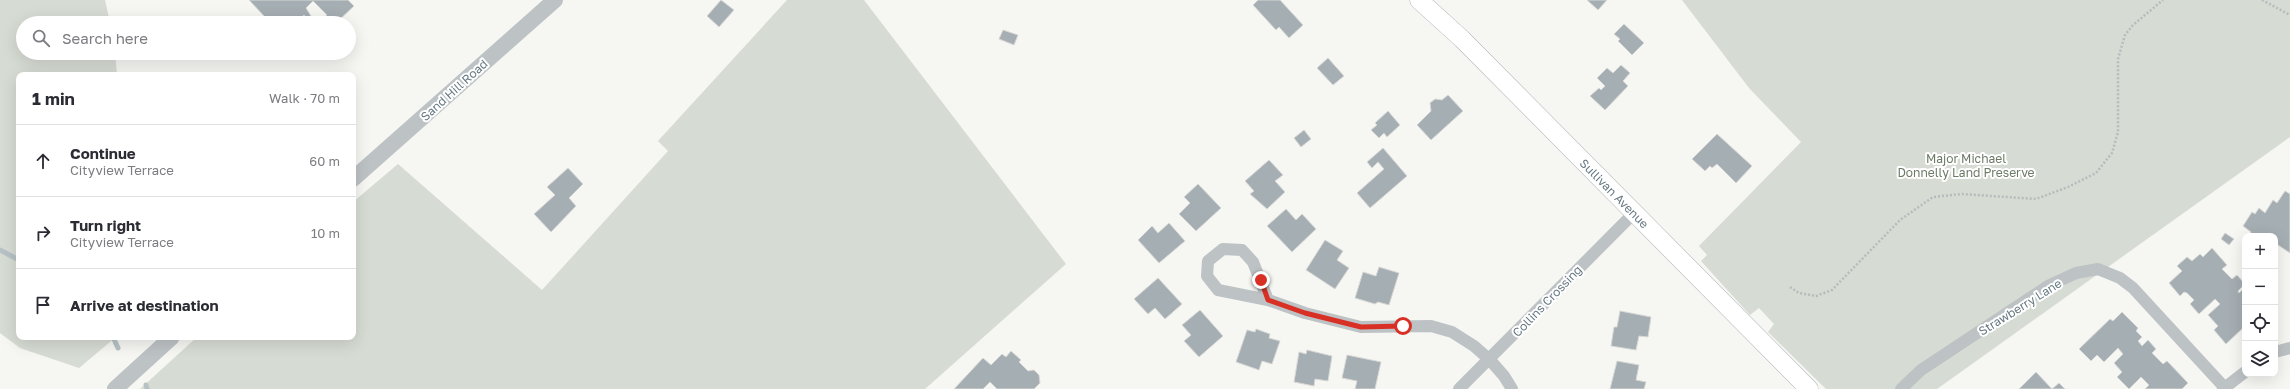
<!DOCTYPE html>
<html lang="en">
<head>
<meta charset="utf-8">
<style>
	:root { --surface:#fff; --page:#f2f2f3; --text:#2b2b33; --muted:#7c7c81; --line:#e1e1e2 }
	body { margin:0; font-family:"Golos Text",sans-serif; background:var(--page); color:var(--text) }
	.controls { position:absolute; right:12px; bottom:12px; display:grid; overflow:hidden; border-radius:8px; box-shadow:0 4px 16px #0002 }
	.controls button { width:36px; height:36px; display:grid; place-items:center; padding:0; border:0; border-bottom:1px solid var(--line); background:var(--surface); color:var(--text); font:20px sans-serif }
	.stop { position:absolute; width:12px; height:12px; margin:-9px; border:3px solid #d93025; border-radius:50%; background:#fff }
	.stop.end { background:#d93025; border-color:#fff; box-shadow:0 1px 4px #0008 }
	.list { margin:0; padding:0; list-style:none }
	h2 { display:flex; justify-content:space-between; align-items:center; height:52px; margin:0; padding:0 16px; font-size:17px }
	h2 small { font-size:13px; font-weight:400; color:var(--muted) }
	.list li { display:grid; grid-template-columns:26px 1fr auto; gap:12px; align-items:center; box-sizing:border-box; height:72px; padding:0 16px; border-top:1px solid var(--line) }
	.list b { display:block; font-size:15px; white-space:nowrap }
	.list p { margin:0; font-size:13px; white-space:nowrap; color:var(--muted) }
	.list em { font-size:13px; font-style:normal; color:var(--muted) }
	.icon { flex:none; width:22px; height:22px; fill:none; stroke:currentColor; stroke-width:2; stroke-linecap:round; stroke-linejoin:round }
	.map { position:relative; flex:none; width:2290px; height:389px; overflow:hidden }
	.search { position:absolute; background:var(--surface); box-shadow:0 4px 16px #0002; left:16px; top:16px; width:340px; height:44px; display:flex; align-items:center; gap:10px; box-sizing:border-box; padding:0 14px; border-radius:22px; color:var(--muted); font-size:15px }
	.panel { position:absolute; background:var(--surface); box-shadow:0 4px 16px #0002; left:16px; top:72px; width:340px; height:268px; border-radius:8px }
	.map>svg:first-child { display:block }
	.green { fill:#d6dbd3 }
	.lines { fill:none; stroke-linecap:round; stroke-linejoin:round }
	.stream { stroke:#b6c2c5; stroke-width:5 }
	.building { fill:#a5aeb2; stroke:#d8d8d6 }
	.secondary-casing { stroke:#b0b6ba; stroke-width:19 }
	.path { stroke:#b8bbbd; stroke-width:2.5; stroke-dasharray:2 2; stroke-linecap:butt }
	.minor { stroke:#bdc2c5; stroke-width:12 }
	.tertiary { stroke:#bdc2c5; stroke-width:16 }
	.secondary { stroke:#fff; stroke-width:18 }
	.route { stroke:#d93025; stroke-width:5 }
	.labels { text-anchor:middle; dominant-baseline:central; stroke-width:4; stroke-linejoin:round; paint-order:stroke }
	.street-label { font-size:12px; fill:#677982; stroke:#fff }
	.park-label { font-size:12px; fill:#6c7a66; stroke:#fff }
</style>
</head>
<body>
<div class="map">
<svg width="2290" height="389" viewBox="0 0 2290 389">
	<rect width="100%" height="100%" fill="#f6f6f3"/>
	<g class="green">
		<polygon points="0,0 105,0 110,23 23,23 23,53 115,53 117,75 19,75 19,337 116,337 79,368 20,348 0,333"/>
		<polygon points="787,0 864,0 1066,264 925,389 140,389 197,337 353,337 353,202 398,164 542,290 668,151 658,141"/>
		<polygon points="1682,0 2290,0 2290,137 1937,389 1826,389 1768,332 1774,324 1759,308 1750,315 1701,261 1707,255 1699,246 1801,142 1749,88"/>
	</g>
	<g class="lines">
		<g class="stream">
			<polyline points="0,250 19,260"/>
			<polyline points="113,337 118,348"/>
			<polyline points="146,385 147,389"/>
		</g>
	</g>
	<g class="building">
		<polygon points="249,0 348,0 354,6 336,23 327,23 323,18 327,15 313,1 306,8 311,16 307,19 304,15 295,23 257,23 264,16"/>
		<polygon points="721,0 734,10 719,27 707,16"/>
		<polygon points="1258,0 1280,0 1303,25 1289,38 1279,27 1276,30 1253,5"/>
		<polygon points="1587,0 1607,0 1598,10"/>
		<polygon points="1624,24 1644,43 1632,55 1618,41 1620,39 1614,34"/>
		<polygon points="1003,30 1018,35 1014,45 999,39"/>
		<polygon points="1328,58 1344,76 1333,85 1317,68"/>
		<polygon points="1621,65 1630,73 1623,81 1628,86 1605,110 1590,96 1599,88 1601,90 1605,86 1597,78 1607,68 1613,73"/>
		<polygon points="1448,95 1463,111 1431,140 1417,125 1431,111 1430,103 1435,99 1442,100"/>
		<polygon points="1388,111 1400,125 1387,137 1384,133 1379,138 1371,130 1377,125 1375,123"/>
		<polygon points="1304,130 1311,139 1301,147 1294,138"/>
		<polygon points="1717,134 1752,166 1736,183 1717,164 1712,168 1710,166 1705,171 1692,159"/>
		<polygon points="1383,148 1407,176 1370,208 1357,193 1384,169 1378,162 1372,168 1367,162"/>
		<polygon points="1269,160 1283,175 1275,181 1285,192 1267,209 1250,194 1254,191 1245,181"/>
		<polygon points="568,168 583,184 569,198 576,206 551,232 534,214 555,195 547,187"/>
		<polygon points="1198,184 1221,208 1196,231 1179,214 1190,203 1184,197"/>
		<polygon points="2285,191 2290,194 2290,253 2275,243 2275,236 2250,236 2251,232 2243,226 2252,212 2255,214 2259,208 2265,213 2273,200 2277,203"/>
		<polygon points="1286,209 1296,220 1302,214 1316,229 1292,252 1267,226"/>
		<polygon points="1169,223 1185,241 1159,263 1138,240 1152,226 1158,233"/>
		<polygon points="2225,233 2234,239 2229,245 2221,239"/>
		<polygon points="1325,240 1343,251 1337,260 1349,268 1335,289 1306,270"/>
		<polygon points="2212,248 2227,265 2222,269 2232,279 2237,275 2245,284 2238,291 2239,293 2245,287 2245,326 2226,344 2214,330 2218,326 2208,315 2220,304 2215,299 2199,314 2190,304 2194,300 2187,293 2184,292 2180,296 2169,283 2182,271 2177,266 2187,257 2192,261 2200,254 2203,257"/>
		<polygon points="1379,267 1399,273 1389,305 1378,302 1375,304 1355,298 1363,272 1376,276"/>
		<polygon points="1158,278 1182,304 1165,319 1155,308 1148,314 1134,299"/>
		<polygon points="1200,310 1223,336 1199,357 1184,341 1191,335 1182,325"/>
		<polygon points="1620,311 1651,317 1648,337 1639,336 1636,350 1611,346 1614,327 1617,327"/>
		<polygon points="2122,312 2138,328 2136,331 2142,337 2138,341 2142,346 2148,340 2156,349 2152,353 2163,364 2167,361 2188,383 2182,389 2145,389 2149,385 2141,377 2129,389 2117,377 2122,372 2114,363 2123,354 2118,348 2104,362 2097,355 2091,361 2079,349 2110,319 2113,321"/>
		<polygon points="1256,329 1270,334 1269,338 1280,341 1272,364 1262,361 1259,370 1236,362 1247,330 1255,332"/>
		<polygon points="1307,350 1332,356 1328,381 1315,379 1314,386 1294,382 1299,352 1306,354"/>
		<polygon points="1011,351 1021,360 1019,362 1028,371 1034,370 1039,375 1040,383 1034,389 997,389 990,382 983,389 954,389 983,358 991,365 1002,354 1006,357"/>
		<polygon points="1347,355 1381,362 1375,389 1355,389 1357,381 1342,378"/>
		<polygon points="1617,361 1639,365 1636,380 1646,382 1644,389 1610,389"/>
		<polygon points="2036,372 2052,389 2059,383 2065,389 2019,389"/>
	</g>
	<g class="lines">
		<defs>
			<g id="secondary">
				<path id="s1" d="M1419,0L1462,39L1809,389"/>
			</g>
		</defs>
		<use href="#secondary" class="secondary-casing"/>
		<g class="path">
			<polyline points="2262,0 2290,15"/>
			<polyline points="1790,287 1799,293 1816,296 1832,290 1900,220 1933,197 1962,194 2036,199 2068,187 2096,173 2112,153 2118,132 2118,59 2125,35 2133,25 2163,0"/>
		</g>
		<g class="minor">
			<polyline points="1268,300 1253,262 1242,250 1223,249 1208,261 1207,276 1218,290 1268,300 1305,313 1361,327 1431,326 1452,332 1474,346 1490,360 1504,376 1512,389"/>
			<polyline points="2275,352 2290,348"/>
			<polyline points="1459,389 1635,212"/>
			<polyline points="1901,389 1921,370 2048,286 2076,273 2098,269 2120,278 2133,288 2226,389"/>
			<polyline points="2223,389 2245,372"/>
		</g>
		<g class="tertiary">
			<polyline points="353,179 555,0"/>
			<polyline points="115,389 172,337"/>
		</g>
		<use href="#secondary" class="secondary"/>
	</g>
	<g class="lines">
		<polyline class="route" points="1261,280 1268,300 1305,313 1361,327 1403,326"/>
	</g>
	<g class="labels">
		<g class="street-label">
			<text transform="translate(454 90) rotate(-42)">Sand Hill Road</text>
			<text stroke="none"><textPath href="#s1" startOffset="275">Sullivan Avenue</textPath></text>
			<text transform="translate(1547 301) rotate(-46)">Collins Crossing</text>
			<text transform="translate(2020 307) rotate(-32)">Strawberry Lane</text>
		</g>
		<g class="park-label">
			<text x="1966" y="158">Major Michael<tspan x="1966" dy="14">Donnelly Land Preserve</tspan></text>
		</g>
	</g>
</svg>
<div class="controls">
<button>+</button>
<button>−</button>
<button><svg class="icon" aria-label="locate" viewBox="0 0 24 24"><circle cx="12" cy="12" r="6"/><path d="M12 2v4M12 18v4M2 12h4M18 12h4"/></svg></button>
<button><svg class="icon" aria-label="layers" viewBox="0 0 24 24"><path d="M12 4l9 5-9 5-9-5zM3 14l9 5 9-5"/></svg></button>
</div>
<div class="stop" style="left:1403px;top:326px"></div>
<div class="stop end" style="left:1261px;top:280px"></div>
<div class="search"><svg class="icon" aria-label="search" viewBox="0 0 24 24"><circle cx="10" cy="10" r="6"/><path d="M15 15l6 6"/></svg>Search here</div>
<section class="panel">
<h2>1 min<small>Walk · 70 m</small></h2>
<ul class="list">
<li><svg class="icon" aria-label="ahead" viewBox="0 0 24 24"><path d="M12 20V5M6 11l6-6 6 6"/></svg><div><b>Continue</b><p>Cityview Terrace</p></div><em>60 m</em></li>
<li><svg class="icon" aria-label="right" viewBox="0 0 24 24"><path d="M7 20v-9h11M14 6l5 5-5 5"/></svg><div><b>Turn right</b><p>Cityview Terrace</p></div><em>10 m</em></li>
<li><svg class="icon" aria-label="arrive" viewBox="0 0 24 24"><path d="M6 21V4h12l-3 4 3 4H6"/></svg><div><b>Arrive at destination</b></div></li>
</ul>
</section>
</div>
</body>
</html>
